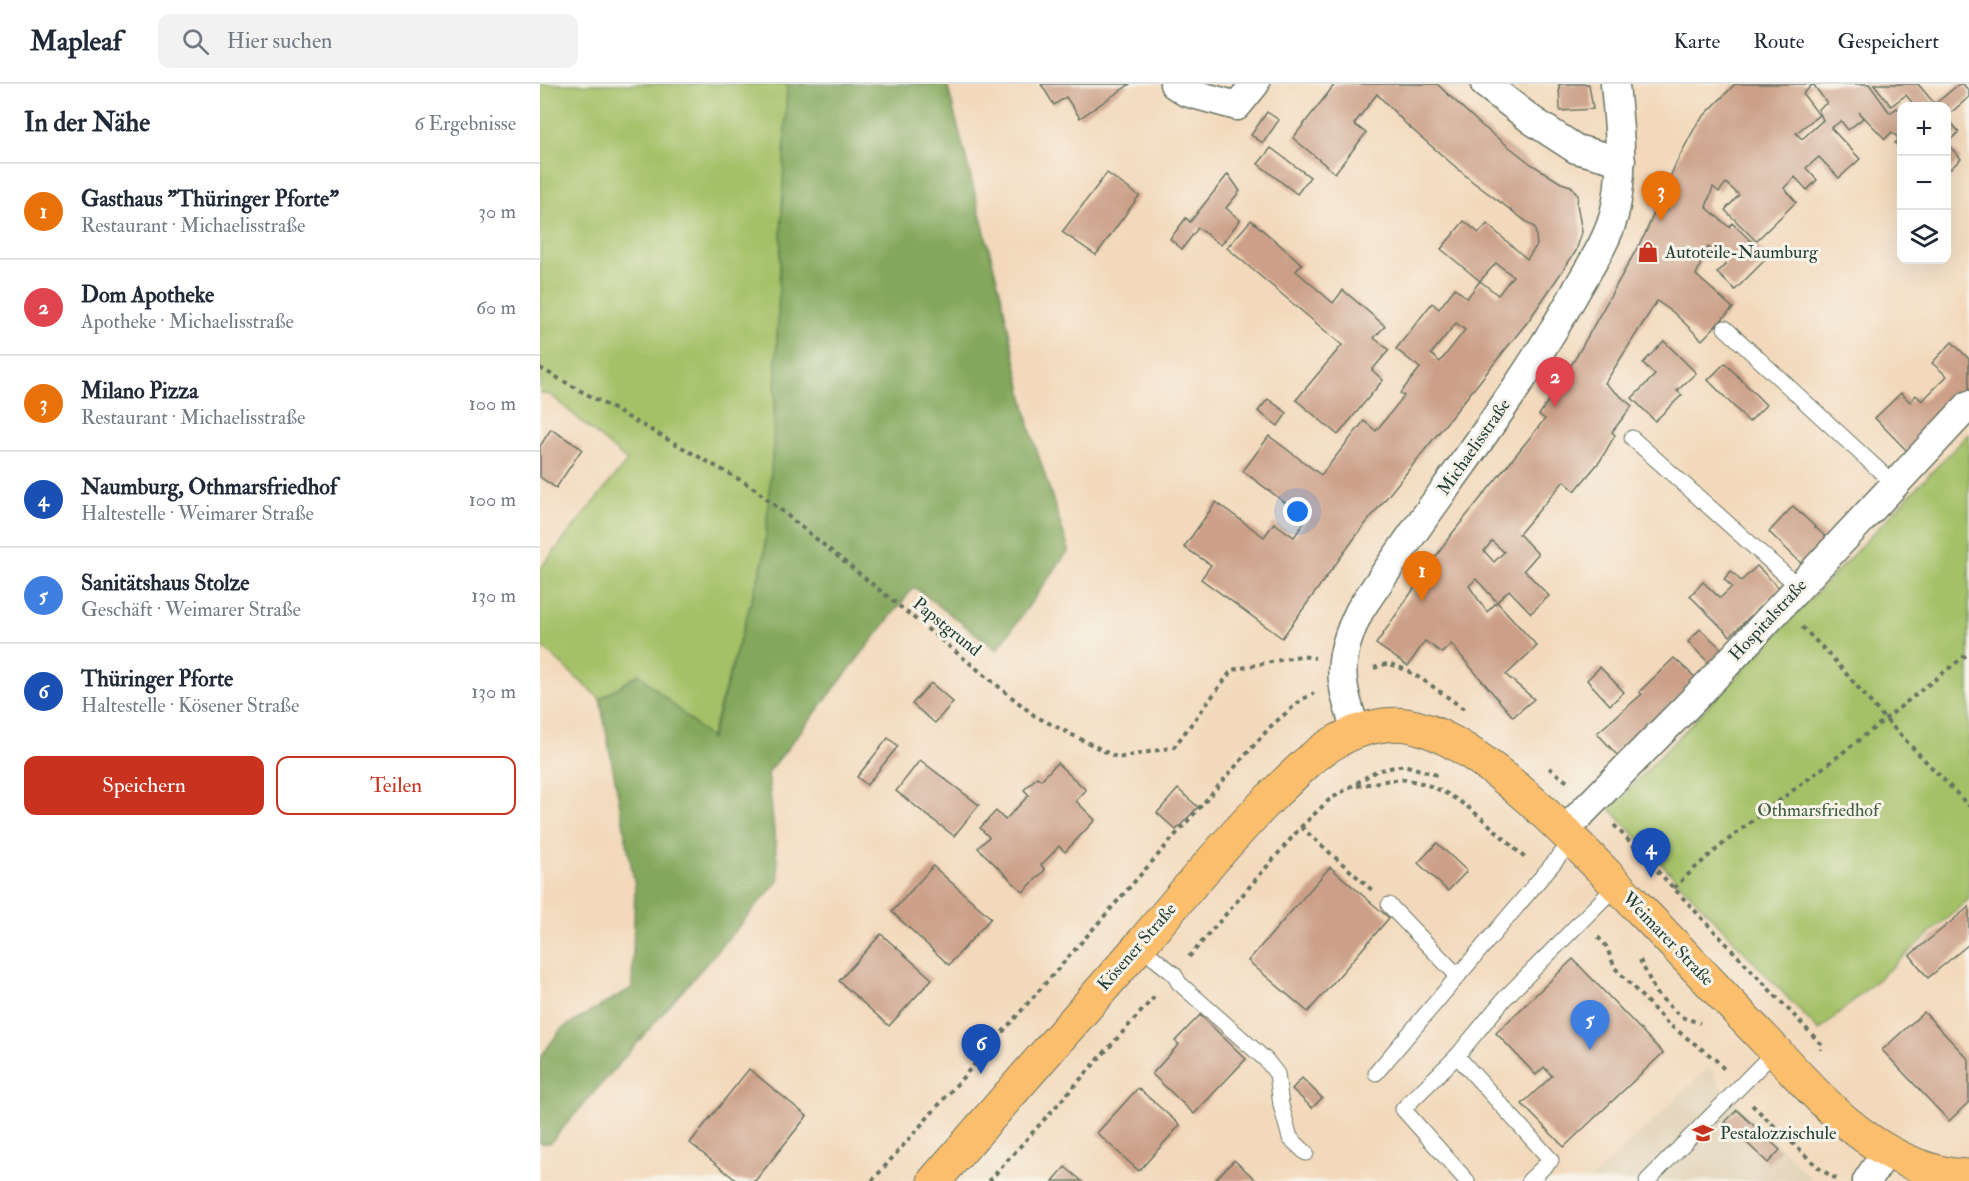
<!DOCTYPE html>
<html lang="de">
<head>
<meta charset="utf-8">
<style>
	:root { --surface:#fff; --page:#f2f2f3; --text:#1f2937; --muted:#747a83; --line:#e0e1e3; --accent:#c8321e }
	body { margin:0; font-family:"IM FELL Double Pica",serif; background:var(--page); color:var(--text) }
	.controls { position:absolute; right:18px; top:18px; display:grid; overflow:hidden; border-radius:12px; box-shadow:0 6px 24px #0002 }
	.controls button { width:54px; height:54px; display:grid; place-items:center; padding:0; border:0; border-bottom:2px solid var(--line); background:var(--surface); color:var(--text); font:30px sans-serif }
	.you { position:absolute; left:758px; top:428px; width:21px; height:21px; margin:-15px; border:4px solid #fff; border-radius:50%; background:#1a73e8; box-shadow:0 0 0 9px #1a73e833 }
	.badge { display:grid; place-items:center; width:39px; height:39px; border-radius:50%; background:var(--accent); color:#fff; font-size:20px; font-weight:700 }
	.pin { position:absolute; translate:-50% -50px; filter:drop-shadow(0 2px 3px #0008) }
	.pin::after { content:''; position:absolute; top:32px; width:21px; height:18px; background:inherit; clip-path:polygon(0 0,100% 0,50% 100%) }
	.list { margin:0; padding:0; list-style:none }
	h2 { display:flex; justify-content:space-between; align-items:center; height:78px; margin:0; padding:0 24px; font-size:26px }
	h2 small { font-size:20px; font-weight:400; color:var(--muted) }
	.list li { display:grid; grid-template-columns:39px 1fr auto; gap:18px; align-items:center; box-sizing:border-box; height:96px; padding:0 24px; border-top:2px solid var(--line) }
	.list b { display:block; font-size:22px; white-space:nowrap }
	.list p { margin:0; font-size:20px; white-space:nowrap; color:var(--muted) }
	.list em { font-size:20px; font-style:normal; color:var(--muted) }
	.actions { display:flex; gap:12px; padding:18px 24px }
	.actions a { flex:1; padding:14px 0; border:2px solid var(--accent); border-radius:12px; text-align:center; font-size:21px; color:var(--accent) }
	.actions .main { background:var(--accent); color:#fff }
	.icon { flex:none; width:33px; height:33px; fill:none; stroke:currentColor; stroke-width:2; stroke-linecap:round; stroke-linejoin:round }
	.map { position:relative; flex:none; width:1429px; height:1097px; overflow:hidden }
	header { display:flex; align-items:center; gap:36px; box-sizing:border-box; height:84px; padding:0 30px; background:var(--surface); border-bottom:2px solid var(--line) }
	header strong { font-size:28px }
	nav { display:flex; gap:33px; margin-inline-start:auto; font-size:21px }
	.search { width:420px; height:54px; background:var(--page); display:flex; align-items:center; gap:15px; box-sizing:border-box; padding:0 21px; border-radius:12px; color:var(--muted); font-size:22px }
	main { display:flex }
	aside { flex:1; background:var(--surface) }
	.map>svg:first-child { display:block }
	.built { fill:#dfcfb2 }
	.green { fill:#a4c168; stroke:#627f4e; stroke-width:1.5 }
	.forest { fill:#83a75c; stroke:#517248; stroke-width:1.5 }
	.building { fill:#cca088; fill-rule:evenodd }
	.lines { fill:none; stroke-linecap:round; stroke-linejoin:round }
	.lane-casing { stroke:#697463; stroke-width:17 }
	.street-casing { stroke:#697463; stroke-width:31 }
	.primary-casing { stroke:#697463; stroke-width:35 }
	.path { stroke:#697463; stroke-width:4; stroke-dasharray:4.5 4.5; stroke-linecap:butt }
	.lane { stroke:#fff; stroke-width:15 }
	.street { stroke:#fff; stroke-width:28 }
	.primary { stroke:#fabe6d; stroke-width:33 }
	.labels { text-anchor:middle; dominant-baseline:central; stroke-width:6; stroke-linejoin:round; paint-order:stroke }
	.poi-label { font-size:18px; fill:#1f3d34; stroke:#f7f3e8; text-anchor:start }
	.street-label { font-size:18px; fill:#1f3d34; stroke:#f7f3e8 }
	.park-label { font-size:18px; fill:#405e41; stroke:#f7f3e8 }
</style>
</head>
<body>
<header>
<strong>Mapleaf</strong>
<div class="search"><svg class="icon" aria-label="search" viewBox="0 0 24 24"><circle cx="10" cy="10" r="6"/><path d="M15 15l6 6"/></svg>Hier suchen</div>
<nav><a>Karte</a><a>Route</a><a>Gespeichert</a></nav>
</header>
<main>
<aside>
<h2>In der Nähe<small>6 Ergebnisse</small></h2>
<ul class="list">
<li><span class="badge" style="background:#e8710a">1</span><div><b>Gasthaus &quot;Thüringer Pforte&quot;</b><p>Restaurant · Michaelisstraße</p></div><em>30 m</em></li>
<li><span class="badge" style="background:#e0444e">2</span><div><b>Dom Apotheke</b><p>Apotheke · Michaelisstraße</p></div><em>60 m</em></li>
<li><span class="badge" style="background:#e8710a">3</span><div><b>Milano Pizza</b><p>Restaurant · Michaelisstraße</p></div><em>100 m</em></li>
<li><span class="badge" style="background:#1a4fb4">4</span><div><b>Naumburg, Othmarsfriedhof</b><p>Haltestelle · Weimarer Straße</p></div><em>100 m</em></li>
<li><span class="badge" style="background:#3f7fe0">5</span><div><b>Sanitätshaus Stolze</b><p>Geschäft · Weimarer Straße</p></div><em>130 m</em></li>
<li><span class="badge" style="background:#1a4fb4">6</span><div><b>Thüringer Pforte</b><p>Haltestelle · Kösener Straße</p></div><em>130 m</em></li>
</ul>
<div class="actions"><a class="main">Speichern</a><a>Teilen</a></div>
</aside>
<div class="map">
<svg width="1429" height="1097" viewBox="0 0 1429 1097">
	<rect width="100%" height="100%" fill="#f7f3e8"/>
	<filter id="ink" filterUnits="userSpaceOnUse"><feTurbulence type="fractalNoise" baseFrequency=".0167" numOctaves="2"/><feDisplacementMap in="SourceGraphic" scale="12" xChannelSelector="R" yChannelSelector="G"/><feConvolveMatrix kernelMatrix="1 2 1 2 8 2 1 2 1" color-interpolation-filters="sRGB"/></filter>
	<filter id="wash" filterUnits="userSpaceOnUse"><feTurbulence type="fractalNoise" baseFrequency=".008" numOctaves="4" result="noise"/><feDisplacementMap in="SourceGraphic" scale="24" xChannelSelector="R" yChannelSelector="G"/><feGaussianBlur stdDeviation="1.35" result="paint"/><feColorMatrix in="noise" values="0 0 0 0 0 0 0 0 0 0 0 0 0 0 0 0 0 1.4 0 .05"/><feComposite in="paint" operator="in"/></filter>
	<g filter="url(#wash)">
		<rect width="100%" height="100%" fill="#f3d9bb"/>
		<polygon class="built" points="1169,983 1179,1000 1273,1097 1049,1097"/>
		<g class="green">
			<polygon points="0,0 247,0 233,362 224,474 170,655 99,590 60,615 0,561 0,485 87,377 11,311 0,309"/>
			<polygon points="1429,349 1429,815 1279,947 1070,725"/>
		</g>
		<polygon class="forest" points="247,0 407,0 462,215 490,345 529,466 457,566 374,503 228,689 239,796 10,1059 0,1059 0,974 21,945 92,904 95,802 60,615 99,590 171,655 224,474 233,362"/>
		<g id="blocks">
			<g class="building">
				<polygon points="501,0 590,0 540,34 526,13 514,21"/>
				<path d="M795,0H897L941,41L991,80L1021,99L1031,102L1038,111L1037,120L1042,148L1036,167L989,236L819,448L742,554L661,495L671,481L644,463L676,418L724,453L734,439L754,453L767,435L703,387L729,352L781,391L824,337L836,347L864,312L860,309L880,284L856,265L892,219L899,225L915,204L927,214L940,197L901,165L924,137L939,149L947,140L987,175L997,161L995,144L933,98L867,41L837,10L814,40L826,49L795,89L753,54ZM956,179L973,192L958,211L940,197ZM916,239L925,246L900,278L891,270Z"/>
				<polygon points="1019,0 1049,0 1053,25 1020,27"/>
				<path d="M1195,0H1273L1263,10L1279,31L1256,49L1262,55L1283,36L1278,25L1287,19L1273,0H1329L1350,29L1357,24L1362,29V66L1355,59L1359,55L1352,48L1345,55L1319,28L1323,34L1308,46L1301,37L1291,44L1320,75L1299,94L1279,73L1266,84L1277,96L1267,106L1255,93L1244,104L1256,118L1216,157L1185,126L1199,111L1186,99L1179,108L1173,103L1166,123L1189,143L1192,139L1228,173L1195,206L1177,189L1186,180L1168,163L1156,191L1193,224L1162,256L1134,229L1117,217L1065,299L1092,322L1072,348L1075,351L1060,377L1035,407L1024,397L979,450L998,470L984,486L1009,512L991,529L969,506L957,518L997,562L966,591L994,615L973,633L911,560L902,569L885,557L868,582L836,560L910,452L1005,335L999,331L1035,275L1105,150L1137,77L1158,38ZM952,457L964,468L954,478L944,467ZM936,495L957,518L947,528L929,502Z"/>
				<polygon points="1334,0 1378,0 1395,20 1419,0 1423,0 1429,7 1429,13 1407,32 1407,22 1375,22 1366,11 1351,22"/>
				<polygon points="727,28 739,36 723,59 711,51"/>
				<polygon points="1407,33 1419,48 1407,59 1421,75 1410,85 1407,80"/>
				<polygon points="731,64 770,93 757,110 718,80"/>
				<polygon points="567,89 599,112 556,171 522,148"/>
				<polygon points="688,90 700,107 686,124 700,136 681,161 658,144 642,165 630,155 646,134 650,138"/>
				<polygon points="711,136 762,180 756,187 793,219 803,206 845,242 834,254 849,266 832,286 843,296 798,351 756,316 802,261 687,164"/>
				<polygon points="1124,257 1156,289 1137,307 1142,311 1115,337 1092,314 1115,291 1103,279"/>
				<polygon points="1412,258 1429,275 1429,307 1368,368 1335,334 1361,309 1370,318 1376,311 1382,317 1407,292 1392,279"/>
				<polygon points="1185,279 1226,321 1209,338 1168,296"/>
				<polygon points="728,315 747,329 738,342 718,327"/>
				<polygon points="11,345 42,365 16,404 0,393 0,362"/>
				<polygon points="1253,422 1288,455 1263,481 1229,448"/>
				<polygon points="1217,482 1239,504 1190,552 1150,512 1163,498 1180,514 1192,503 1184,495 1191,487 1201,497"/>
				<polygon points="1160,545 1183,566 1170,580 1148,558"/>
				<polygon points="1134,574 1156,594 1099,653 1077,671 1057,649 1102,610 1099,608"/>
				<polygon points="1060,583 1084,608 1070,621 1047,596"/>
				<polygon points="391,599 413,618 395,639 372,620"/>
				<polygon points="348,654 358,662 327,701 317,693"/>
				<polygon points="380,676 439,721 414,752 356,707"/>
				<polygon points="517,679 546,706 536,717 555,736 525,768 519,762 512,770 501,781 505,786 483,808 438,764 449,753 440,744 456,727 465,736 489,711 484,706 497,693 501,696"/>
				<polygon points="638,705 658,723 636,746 617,729"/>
				<polygon points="897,759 927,787 908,807 878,779"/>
				<polygon points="393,782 451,834 409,881 352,828"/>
				<polygon points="790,783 849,834 768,928 708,877"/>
				<polygon points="1429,823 1429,860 1388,894 1370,871"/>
				<polygon points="341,850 392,895 349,942 299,897"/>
				<polygon points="1033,875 1123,969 1024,1063 982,1020 1012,992 1004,983 996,991 956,949"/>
				<polygon points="1384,928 1429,976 1429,1018 1409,1037 1342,966"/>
				<polygon points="660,931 706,975 654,1030 612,990 639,960 635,957"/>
				<polygon points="209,985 267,1032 215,1097 197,1097 150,1059"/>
				<polygon points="762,994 782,1014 772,1024 752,1005"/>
				<polygon points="598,1004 640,1041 599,1087 557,1049"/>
				<polygon points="1197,1026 1240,1066 1228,1079 1185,1038"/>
				<polygon points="694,1076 717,1097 679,1097 676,1095"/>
				<polygon points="525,1083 542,1097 513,1097"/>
			</g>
		</g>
	</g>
	<g filter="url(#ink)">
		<use href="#blocks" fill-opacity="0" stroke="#697463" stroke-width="1.5"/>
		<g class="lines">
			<defs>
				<g id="lane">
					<polyline points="1185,244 1355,401"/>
					<polyline points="1092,354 1259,503"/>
					<polyline points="599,862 634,890 639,899 726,976 737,990 741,1021 750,1054 766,1069"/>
					<polyline points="918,892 1033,756"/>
					<polyline points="917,972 1011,1076 989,1097"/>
					<polyline points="836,989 918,892 849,821"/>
					<polyline points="927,1097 863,1025 917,972 964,915 1077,801"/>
					<polyline points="1107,1097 1235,967"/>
				</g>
				<g id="street">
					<polyline points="634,0 646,8 697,22 715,0"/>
					<polyline points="945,0 993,37 1036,65 1081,77"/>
					<path d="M817,648C798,599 796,574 820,526C890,420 972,321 1035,209C1048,185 1067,158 1074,131C1085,87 1079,45 1075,0"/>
					<polyline points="1024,747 1158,611 1429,321"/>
					<polyline points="1327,1097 1346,1068"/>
				</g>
				<path id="primary" d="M394,1097C463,1017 534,938 603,858C645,807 687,757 734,710C754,691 774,669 799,656C818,645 845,638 867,641C940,653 1041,764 1092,817C1137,863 1180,909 1224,955C1272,1006 1318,1063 1388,1085C1401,1089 1415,1092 1429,1092"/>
			</defs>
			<use href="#lane" class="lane-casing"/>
			<use href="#street" class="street-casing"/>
			<use href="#primary" class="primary-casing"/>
			<g class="path">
				<polyline points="0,284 211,402 495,632 578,674 634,663 692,586 760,572 775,574"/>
				<polyline points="1262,543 1291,572 1344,634 1429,722"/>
				<path d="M834,584C838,583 844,580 848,580C868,582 907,613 924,625"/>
				<polyline points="1009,684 1029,699"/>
				<path d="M817,702C830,700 854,694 867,696C916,703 952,744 986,775"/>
				<polyline points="1074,741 1281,960 1281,966"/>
				<polyline points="761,743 833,807"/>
				<path d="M1134,804C1180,758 1233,722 1284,683C1333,646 1380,606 1429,569"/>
				<polyline points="1058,853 1066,862 1075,884 1127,939 1175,975 1184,985"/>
				<polyline points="649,873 761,743 789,716 836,687 864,681 900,692"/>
				<polyline points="1100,876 1116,909 1141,933 1160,939"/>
				<polyline points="1212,1021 1281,1086 1297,1095"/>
				<polyline points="332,1097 731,642 761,616 774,609"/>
				<polyline points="449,1097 617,910"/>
			</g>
			<use href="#lane" class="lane"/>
			<use href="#street" class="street"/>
			<use href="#primary" class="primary"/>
		</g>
	</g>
	<defs>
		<symbol id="shop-bare" viewBox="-9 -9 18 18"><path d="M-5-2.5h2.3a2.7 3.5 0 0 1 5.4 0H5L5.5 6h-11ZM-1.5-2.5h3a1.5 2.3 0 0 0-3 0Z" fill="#c8321e" stroke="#f7f3e8" stroke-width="2.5" paint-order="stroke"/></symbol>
		<symbol id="school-bare" viewBox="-9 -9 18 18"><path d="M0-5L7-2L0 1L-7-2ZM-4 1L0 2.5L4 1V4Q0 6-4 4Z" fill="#c8321e" stroke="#f7f3e8" stroke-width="2.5" paint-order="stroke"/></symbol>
	</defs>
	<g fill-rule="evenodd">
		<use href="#shop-bare" x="1093" y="153" width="30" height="30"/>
		<use href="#school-bare" x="1148" y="1034" width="30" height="30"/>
	</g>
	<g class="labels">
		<g class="poi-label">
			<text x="1125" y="168">Autoteile-Naumburg</text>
			<text x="1180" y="1049">Pestalozzischule</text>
		</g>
		<g class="street-label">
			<text transform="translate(934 363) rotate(-55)">Michaelisstraße</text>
			<text transform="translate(1228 536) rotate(-47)">Hospitalstraße</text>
			<text transform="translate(407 543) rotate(39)">Papstgrund</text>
			<text transform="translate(1128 855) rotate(46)">Weimarer Straße</text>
			<text transform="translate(597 863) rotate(-49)">Kösener Straße</text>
		</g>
		<g class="park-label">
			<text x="1278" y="726">Othmarsfriedhof</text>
		</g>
	</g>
</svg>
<div class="controls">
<button>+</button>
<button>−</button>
<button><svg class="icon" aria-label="layers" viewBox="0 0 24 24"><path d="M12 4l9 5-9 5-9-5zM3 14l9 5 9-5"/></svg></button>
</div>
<div class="you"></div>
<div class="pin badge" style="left:882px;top:517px;background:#e8710a">1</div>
<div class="pin badge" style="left:1015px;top:323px;background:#e0444e">2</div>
<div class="pin badge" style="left:1121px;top:137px;background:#e8710a">3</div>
<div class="pin badge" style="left:1111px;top:794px;background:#1a4fb4">4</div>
<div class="pin badge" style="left:1050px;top:966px;background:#3f7fe0">5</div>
<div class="pin badge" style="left:441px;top:990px;background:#1a4fb4">6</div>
</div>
</main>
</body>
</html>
